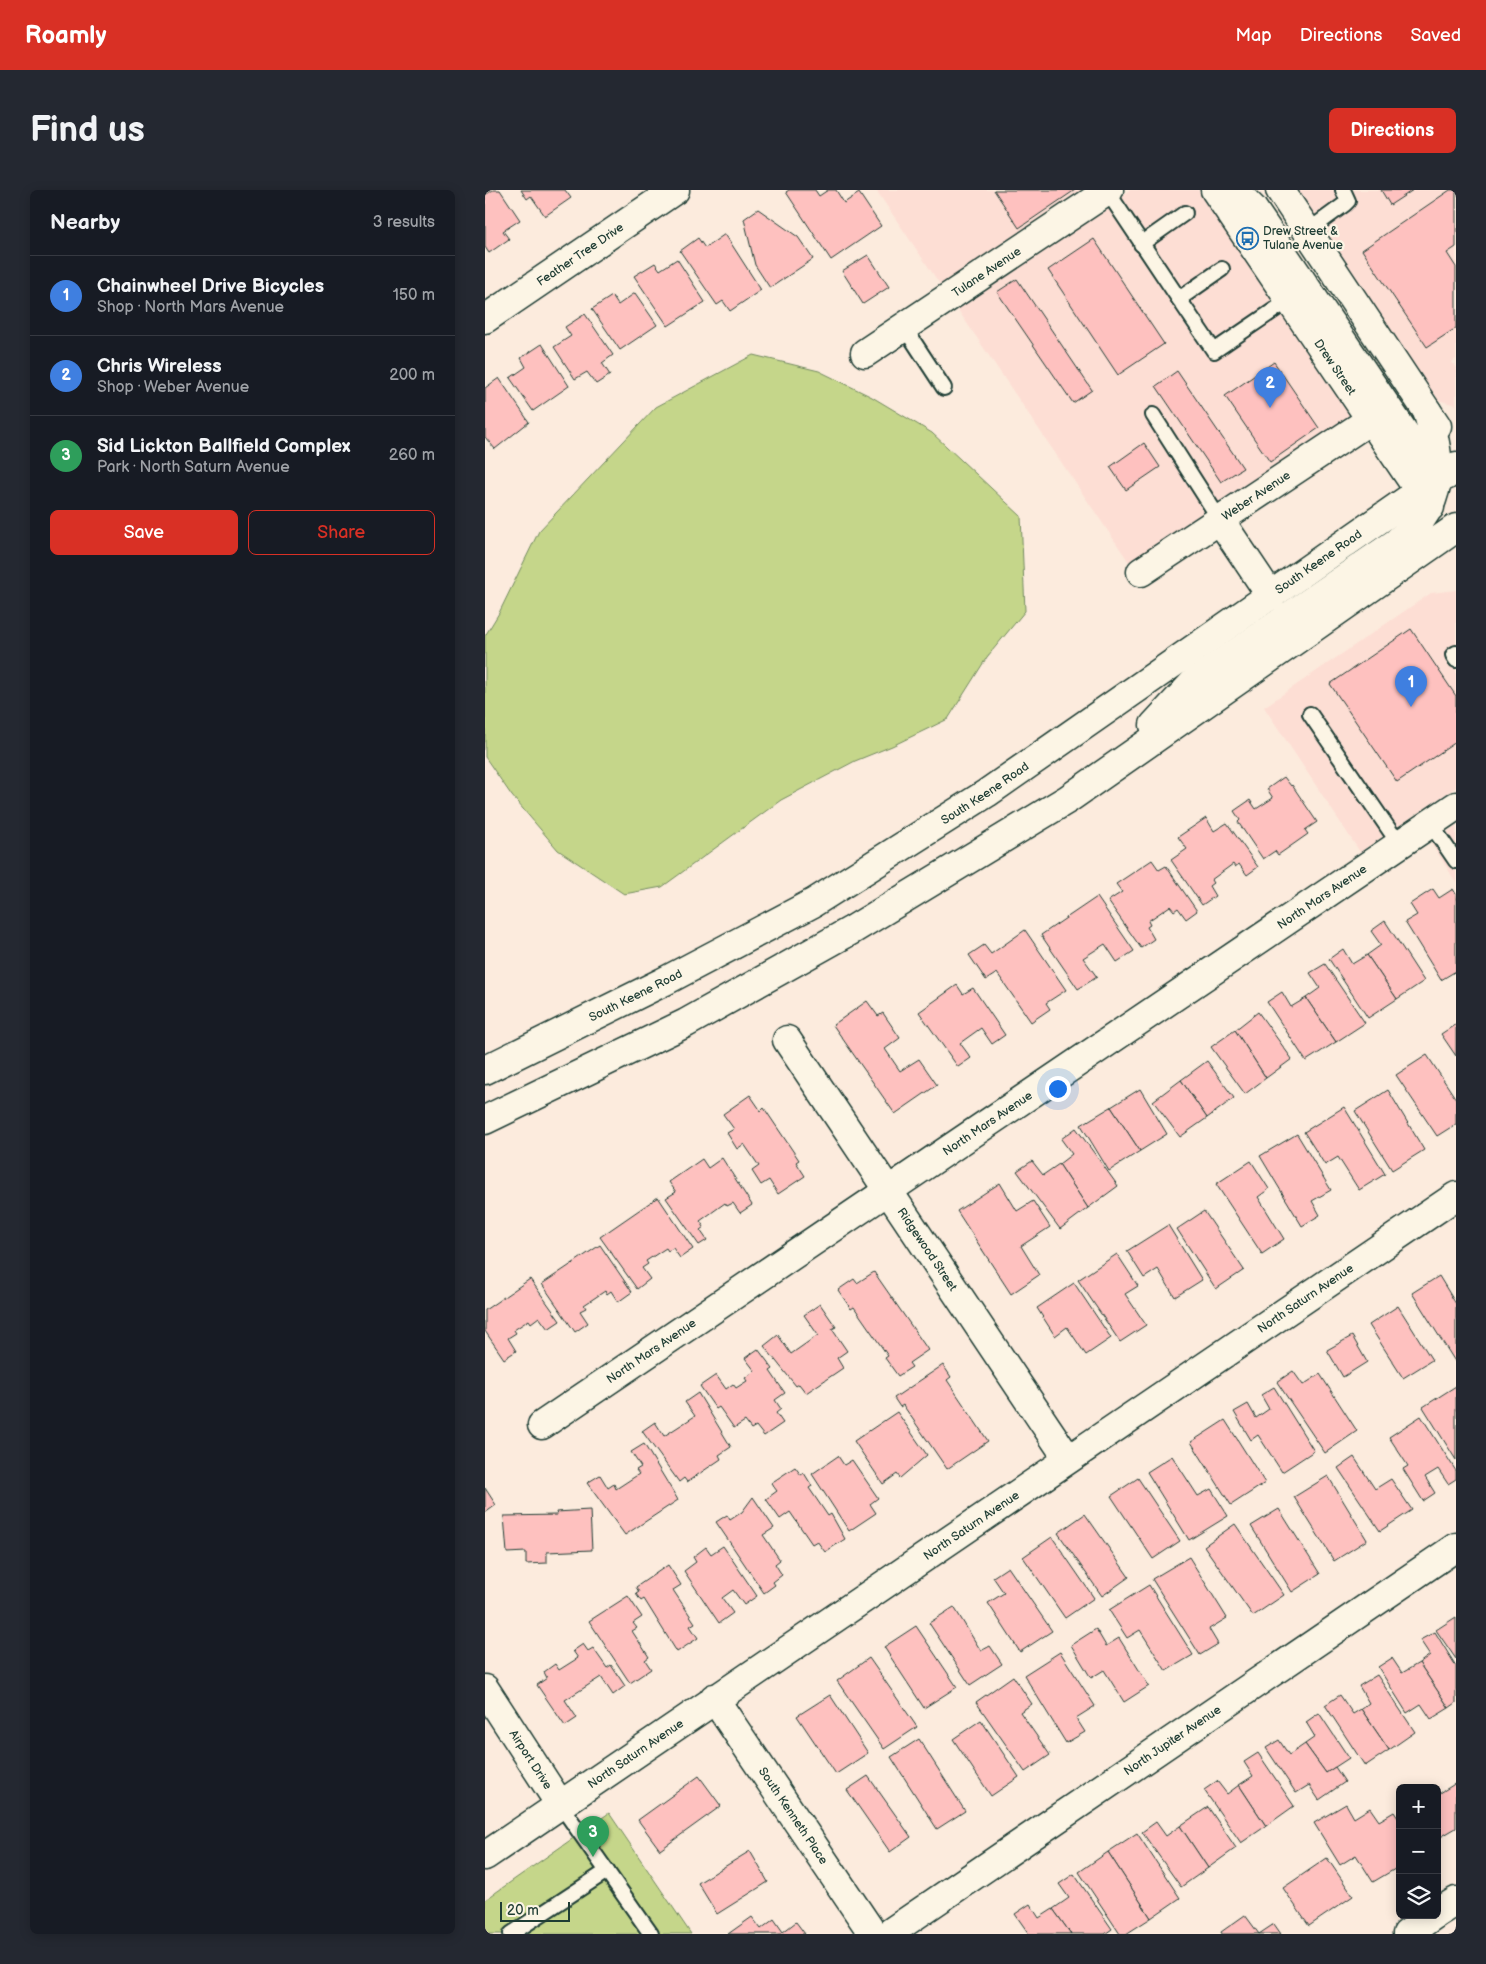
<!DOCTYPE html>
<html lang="en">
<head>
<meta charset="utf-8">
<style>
	:root { --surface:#171b24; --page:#242831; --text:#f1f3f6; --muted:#9ea1a6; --line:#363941; --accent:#d93025 }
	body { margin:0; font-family:"Balsamiq Sans",sans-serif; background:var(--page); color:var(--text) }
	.controls { position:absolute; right:15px; bottom:15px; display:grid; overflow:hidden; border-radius:8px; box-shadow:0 2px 12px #0003 }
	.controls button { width:45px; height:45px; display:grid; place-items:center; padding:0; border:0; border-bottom:1px solid var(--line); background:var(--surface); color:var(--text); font:25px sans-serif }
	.scale { position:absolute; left:15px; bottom:12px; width:70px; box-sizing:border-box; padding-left:5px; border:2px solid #1f3d34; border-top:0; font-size:14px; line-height:18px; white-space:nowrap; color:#1f3d34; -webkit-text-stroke:4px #fcf5e5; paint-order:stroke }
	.you { position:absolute; left:572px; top:898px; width:18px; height:18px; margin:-12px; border:4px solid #fff; border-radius:50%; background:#1a73e8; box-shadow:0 0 0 8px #1a73e833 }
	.badge { display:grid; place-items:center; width:32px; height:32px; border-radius:50%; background:var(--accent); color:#fff; font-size:16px; font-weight:700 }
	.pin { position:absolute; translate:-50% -41px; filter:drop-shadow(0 1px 2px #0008) }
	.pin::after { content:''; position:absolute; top:26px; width:18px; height:15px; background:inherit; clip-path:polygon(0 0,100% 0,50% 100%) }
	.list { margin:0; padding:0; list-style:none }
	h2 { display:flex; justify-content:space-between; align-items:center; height:65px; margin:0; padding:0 20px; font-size:21px }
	h2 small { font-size:16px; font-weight:400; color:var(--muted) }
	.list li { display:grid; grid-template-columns:32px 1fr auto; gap:15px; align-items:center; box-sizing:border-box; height:80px; padding:0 20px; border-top:1px solid var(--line) }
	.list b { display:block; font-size:19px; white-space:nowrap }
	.list p { margin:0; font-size:16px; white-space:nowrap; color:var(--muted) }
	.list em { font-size:16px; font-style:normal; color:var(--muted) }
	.actions { display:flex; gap:10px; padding:15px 20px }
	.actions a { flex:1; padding:11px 0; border:1px solid var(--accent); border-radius:8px; text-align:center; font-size:18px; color:var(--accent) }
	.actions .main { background:var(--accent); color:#fff }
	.icon { flex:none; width:28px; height:28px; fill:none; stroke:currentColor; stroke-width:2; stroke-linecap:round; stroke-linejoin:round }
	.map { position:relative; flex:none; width:971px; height:1744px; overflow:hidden; border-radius:8px }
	header { display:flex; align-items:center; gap:30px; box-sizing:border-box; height:70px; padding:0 25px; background:var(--accent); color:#fff }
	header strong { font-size:24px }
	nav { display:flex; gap:28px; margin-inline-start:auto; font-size:18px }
	.intro { display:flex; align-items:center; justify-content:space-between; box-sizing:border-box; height:120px; padding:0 30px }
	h1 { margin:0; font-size:35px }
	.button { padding:12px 22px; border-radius:8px; background:var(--accent); color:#fff; font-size:18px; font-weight:700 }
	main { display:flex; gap:30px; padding:0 30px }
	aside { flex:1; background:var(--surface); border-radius:8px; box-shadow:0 2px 12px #0003 }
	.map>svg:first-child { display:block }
	.built { fill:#fdded4 }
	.green { fill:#c5d68a; stroke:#728a5f }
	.building { fill:#fec1bf; stroke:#1f3d34 }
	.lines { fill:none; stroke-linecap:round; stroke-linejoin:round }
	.service-casing { stroke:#1f3d34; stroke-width:18 }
	.minor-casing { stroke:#1f3d34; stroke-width:31 }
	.tertiary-casing { stroke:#1f3d34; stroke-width:31 }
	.secondary-casing { stroke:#1f3d34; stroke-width:31 }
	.service { stroke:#fcf5e5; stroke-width:14 }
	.minor { stroke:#fcf5e5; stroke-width:28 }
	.tertiary { stroke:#fcf5e5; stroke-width:28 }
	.secondary { stroke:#fcf5e5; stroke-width:28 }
	.labels { text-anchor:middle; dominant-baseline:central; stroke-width:4.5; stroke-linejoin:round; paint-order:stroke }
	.poi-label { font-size:12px; fill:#1f3d34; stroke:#fcf5e5; text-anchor:start }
	.street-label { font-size:12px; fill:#1f3d34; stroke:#fcf5e5 }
</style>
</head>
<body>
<header>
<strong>Roamly</strong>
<nav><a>Map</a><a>Directions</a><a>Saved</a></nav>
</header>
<div class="intro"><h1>Find us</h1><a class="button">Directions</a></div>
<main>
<aside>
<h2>Nearby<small>3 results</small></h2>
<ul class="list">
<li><span class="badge" style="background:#3f7fe0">1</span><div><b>Chainwheel Drive Bicycles</b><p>Shop · North Mars Avenue</p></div><em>150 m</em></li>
<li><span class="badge" style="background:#3f7fe0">2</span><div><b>Chris Wireless</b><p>Shop · Weber Avenue</p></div><em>200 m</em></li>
<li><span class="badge" style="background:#2e9e5b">3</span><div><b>Sid Lickton Ballfield Complex</b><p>Park · North Saturn Avenue</p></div><em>260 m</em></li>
</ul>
<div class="actions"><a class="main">Save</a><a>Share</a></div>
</aside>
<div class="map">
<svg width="971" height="1744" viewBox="0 0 971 1744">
	<rect width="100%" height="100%" fill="#fcebdd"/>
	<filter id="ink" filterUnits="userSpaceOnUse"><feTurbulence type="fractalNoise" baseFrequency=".02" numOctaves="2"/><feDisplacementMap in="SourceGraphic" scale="10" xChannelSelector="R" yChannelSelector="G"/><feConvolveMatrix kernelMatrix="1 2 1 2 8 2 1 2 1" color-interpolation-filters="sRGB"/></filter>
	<g filter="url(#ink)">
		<g class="built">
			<polygon points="391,0 602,0 457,97"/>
			<polygon points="645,0 713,0 867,228 646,375 471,117"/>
			<polygon points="811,0 971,0 971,169 967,172 971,178 971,215 953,210 951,205 948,206"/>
			<polygon points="971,400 971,597 875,662 779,517 946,403"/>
			<polygon points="971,636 971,692 946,653"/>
		</g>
		<g class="green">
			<polygon points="268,165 334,181 387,207 447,243 536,326 540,421 502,467 463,529 407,556 370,571 296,610 177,697 139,704 73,660 27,606 0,567 0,446 14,423 54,341 171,217"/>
			<polygon points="124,1623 206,1744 0,1744 0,1710"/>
		</g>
		<g class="building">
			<polygon points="8,0 15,0 35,30 18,41 24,49 4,63 0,57 0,5"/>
			<polygon points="36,0 80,0 86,8 60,26 46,6 42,9"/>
			<polygon points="304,0 330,0 334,6 343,0 351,0 359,13 374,3 396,36 346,70 301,2"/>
			<polygon points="509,0 590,0 534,38"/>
			<polygon points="896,0 928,0 905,15"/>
			<polygon points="965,0 971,0 971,57 962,63 971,77 971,138 942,157 877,60"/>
			<polygon points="273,19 313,47 328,69 285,98 270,75 259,29"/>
			<polygon points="240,44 276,100 245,121 238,111 232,115 195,61 213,48 220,58"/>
			<polygon points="609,49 679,154 633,185 563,80"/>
			<polygon points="383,65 404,97 378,114 357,81"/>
			<polygon points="192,69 220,112 183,136 149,86 170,73 175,80"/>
			<polygon points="532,89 607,200 588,213 512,102"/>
			<polygon points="150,103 172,135 135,160 107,119 127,106 133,115"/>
			<polygon points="100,124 128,165 117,173 125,185 111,194 102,182 90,189 69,157 86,146 80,137"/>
			<polygon points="57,154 84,196 48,221 25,188 41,177 36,168"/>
			<polygon points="789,172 834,238 785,272 740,206"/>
			<polygon points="692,181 758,278 736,292 671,196"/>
			<polygon points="14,188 44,232 10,259 0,247 0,198"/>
			<polygon points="659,253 675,277 641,300 625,277"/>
			<polygon points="926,439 971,506 971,552 912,592 845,494"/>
			<polygon points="799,587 806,596 807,595 832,632 820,640 823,644 793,665 790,661 778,669 753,632 755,630 749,621 765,610 771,619 788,608 782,599"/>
			<polygon points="721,628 729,641 742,633 773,677 762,685 754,674 750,677 748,674 726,690 728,693 724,696 730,706 717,715 686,670 702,659 693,647"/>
			<polygon points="667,670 674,680 681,676 712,721 701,729 693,718 689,721 685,716 663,731 665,735 662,737 669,749 656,758 623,711 637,702 631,694"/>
			<polygon points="948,699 954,708 968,699 971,704 971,781 956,790 920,732 932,725 925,714"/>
			<polygon points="612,707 649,761 632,772 620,754 598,768 612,787 593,799 556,745"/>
			<polygon points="900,731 939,791 912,809 882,765 896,755 886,741"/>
			<polygon points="540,740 581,800 561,813 565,819 546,832 512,783 501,790 484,765 499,755 506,764"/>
			<polygon points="858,759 867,774 882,765 912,809 883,828 844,769"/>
			<polygon points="840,774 880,833 851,852 821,808 835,798 825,783"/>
			<polygon points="472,795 478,804 488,798 520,845 507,854 496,838 475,853 486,868 473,877 434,822"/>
			<polygon points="797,802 806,817 821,808 851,852 821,871 782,812"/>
			<polygon points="382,811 393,826 398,823 415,848 400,859 415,881 434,869 452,895 410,924 348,835"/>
			<polygon points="773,822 807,869 781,888 750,840"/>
			<polygon points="971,834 971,866 956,844"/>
			<polygon points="750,840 781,888 760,904 726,857"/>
			<polygon points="942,865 971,909 971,934 952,946 911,885"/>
			<polygon points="722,871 749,908 722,928 696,890"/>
			<polygon points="696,890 722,928 695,947 668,911"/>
			<polygon points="655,899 682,944 655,961 626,917"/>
			<polygon points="903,900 939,960 907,980 870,921"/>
			<polygon points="265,905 276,921 279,918 314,970 311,972 320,986 293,1004 284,990 276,995 267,981 274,976 259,954 252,959 242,943 249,939 238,924"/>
			<polygon points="626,917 655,961 624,981 596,935"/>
			<polygon points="859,917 900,984 874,1000 853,967 840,975 819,942"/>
			<polygon points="591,938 633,996 603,1018 574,974 587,964 576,949"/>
			<polygon points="812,944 846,1000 827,1011 835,1025 817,1036 775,966"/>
			<polygon points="237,968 267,1015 255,1023 248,1013 242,1016 240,1013 215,1031 219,1037 215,1040 222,1050 214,1055 181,1008 191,1002 184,992 217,969 223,978"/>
			<polygon points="547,971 558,985 574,974 603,1018 575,1039 532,981"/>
			<polygon points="766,971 784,999 773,1007 799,1049 777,1064 731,994"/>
			<polygon points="515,993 532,1021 548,1011 565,1037 536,1056 554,1085 526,1104 472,1021"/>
			<polygon points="173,1007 208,1059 195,1068 188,1058 183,1061 181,1058 161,1071 163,1074 157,1078 165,1089 152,1099 115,1047"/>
			<polygon points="719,1021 759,1080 731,1099 692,1039"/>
			<polygon points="683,1035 717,1090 690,1107 673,1079 659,1088 642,1061"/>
			<polygon points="115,1055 147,1102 133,1112 126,1101 122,1104 120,1101 99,1115 101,1118 95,1121 103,1133 90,1142 57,1094"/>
			<polygon points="632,1064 653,1096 640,1104 661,1135 635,1152 593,1090"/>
			<polygon points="389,1082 443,1160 424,1173 427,1177 413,1186 400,1168 403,1166 369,1117 366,1119 353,1100 369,1089 372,1093"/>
			<polygon points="954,1086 971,1114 971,1173 927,1103"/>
			<polygon points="45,1089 75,1131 63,1139 54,1127 46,1133 44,1130 29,1140 31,1143 23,1148 31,1161 19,1169 0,1141 0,1120"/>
			<polygon points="589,1093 626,1148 601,1165 582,1137 570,1146 552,1118"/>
			<polygon points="335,1114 351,1137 347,1139 362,1161 352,1168 358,1178 321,1203 314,1194 311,1196 279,1156 293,1145 306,1164 333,1145 319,1125"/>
			<polygon points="913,1116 947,1170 918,1188 884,1135"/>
			<polygon points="867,1146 882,1172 858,1187 842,1160"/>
			<polygon points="273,1159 288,1179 285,1181 300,1203 290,1210 296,1219 291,1223 298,1233 279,1246 271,1236 266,1239 260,1231 249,1238 234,1217 231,1219 215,1196 231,1185 241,1199 248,1194 251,1198 262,1191 260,1188 270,1181 260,1168"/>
			<polygon points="458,1175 466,1187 462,1190 503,1251 462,1279 418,1215 415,1217 409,1208"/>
			<polygon points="808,1181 818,1195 835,1184 872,1241 840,1263 792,1192"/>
			<polygon points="971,1196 971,1270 938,1217"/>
			<polygon points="789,1197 829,1261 797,1282 773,1245 766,1250 749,1222 763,1214 771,1228 784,1219 776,1205"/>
			<polygon points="213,1203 246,1257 234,1265 236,1269 202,1292 199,1288 194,1292 157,1241 170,1232 179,1246 210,1226 200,1212"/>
			<polygon points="412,1222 442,1265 415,1288 412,1284 398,1294 369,1251"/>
			<polygon points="936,1226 971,1281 971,1289 963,1294 953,1279 940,1287 950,1303 938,1311 918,1279 923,1276 904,1247"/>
			<polygon points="740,1230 780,1293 746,1315 706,1252"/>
			<polygon points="159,1254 193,1310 140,1345 102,1293 115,1285 123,1298 129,1294 131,1299 154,1284 151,1280 156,1277 146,1262"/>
			<polygon points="353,1266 359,1275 367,1270 393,1308 385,1314 391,1323 364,1341 327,1284"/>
			<polygon points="687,1266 713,1306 726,1299 743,1326 704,1350 662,1282"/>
			<polygon points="869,1267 890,1299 906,1289 927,1320 895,1341 853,1278"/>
			<polygon points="310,1277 316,1285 319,1283 327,1296 324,1298 343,1326 346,1324 360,1349 340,1362 332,1351 327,1354 305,1322 295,1329 281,1309 292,1301 286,1293"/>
			<polygon points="843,1286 882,1350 849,1371 809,1307"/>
			<polygon points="653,1288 695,1351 668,1369 626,1306"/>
			<polygon points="0,1298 11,1315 0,1323"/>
			<polygon points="268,1307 289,1338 278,1345 295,1370 290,1374 297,1385 288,1392 290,1395 279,1403 231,1332 242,1325 245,1330 257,1322"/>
			<polygon points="794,1319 835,1384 807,1402 766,1336"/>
			<polygon points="105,1320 107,1360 62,1362 62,1373 41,1374 41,1362 22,1363 19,1326 72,1325 71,1322"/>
			<polygon points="600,1324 644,1387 617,1406 573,1343"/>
			<polygon points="750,1334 799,1405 768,1426 719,1356"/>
			<polygon points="567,1347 609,1408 580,1428 538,1367"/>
			<polygon points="238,1356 272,1406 259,1415 248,1400 237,1408 248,1423 234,1433 199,1381 211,1372 208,1367 221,1357 226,1364"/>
			<polygon points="704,1367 742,1428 724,1439 733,1454 715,1465 667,1389"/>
			<polygon points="183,1375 196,1395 188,1400 210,1433 205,1436 213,1448 192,1462 159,1409 156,1411 151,1404 154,1402 151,1397"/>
			<polygon points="523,1377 567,1441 535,1462 503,1413 519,1403 508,1387"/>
			<polygon points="664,1395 708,1465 681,1481 655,1440 642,1448 624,1420"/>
			<polygon points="143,1406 157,1427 148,1433 152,1438 147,1441 164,1467 160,1470 166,1479 145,1493 104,1431"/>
			<polygon points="469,1417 496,1461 505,1456 517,1474 485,1495 444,1433"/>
			<polygon points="971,1427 971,1469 951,1440"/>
			<polygon points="431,1436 472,1497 439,1518 399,1457"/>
			<polygon points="611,1439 621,1456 634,1448 664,1496 639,1512 619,1480 606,1488 586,1455"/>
			<polygon points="950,1442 971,1476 971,1513 964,1518 934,1473 945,1465 935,1450"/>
			<polygon points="98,1454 103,1461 108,1458 122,1478 126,1475 140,1496 128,1505 116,1487 80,1510 92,1528 80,1536 52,1495 62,1488 59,1482 70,1474 74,1480 93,1468 88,1461"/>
			<polygon points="575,1462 610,1516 591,1528 600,1542 581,1553 539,1485"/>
			<polygon points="384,1468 432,1537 399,1559 352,1491"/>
			<polygon points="907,1468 917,1483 934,1473 964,1518 946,1529 936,1514 922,1523 893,1477"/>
			<polygon points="892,1485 930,1542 904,1560 876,1519 884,1513 874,1496"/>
			<polygon points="528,1486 547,1514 535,1522 565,1565 540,1582 491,1512"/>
			<polygon points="345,1505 383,1563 351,1584 312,1526"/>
			<polygon points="855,1505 868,1524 876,1519 904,1560 880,1576 840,1515"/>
			<polygon points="834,1523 864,1568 841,1583 820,1554 830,1547 821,1532"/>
			<polygon points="496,1530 534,1587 506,1606 468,1549"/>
			<polygon points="434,1549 480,1621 452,1639 406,1567"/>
			<polygon points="794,1550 804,1565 820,1554 841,1583 850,1577 860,1592 834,1610 824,1595 811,1603 781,1558"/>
			<polygon points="773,1563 809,1616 781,1636 754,1595 768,1586 759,1572"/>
			<polygon points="214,1586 236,1616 175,1660 153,1630"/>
			<polygon points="383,1586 426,1647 405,1662 362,1600"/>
			<polygon points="732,1591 742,1604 754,1595 781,1636 756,1653 719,1600"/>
			<polygon points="971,1593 971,1638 952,1649 952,1605"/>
			<polygon points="861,1614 869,1628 885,1618 894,1631 909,1622 915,1631 915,1676 888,1692 871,1665 855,1675 829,1633"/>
			<polygon points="723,1617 751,1658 723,1678 695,1636"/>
			<polygon points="671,1632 681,1646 695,1636 723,1678 696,1697 657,1642"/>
			<polygon points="652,1643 695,1708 666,1728 623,1662"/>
			<polygon points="265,1661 283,1692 232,1724 213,1693"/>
			<polygon points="623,1662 666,1728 641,1744 635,1744 594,1682"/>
			<polygon points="842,1668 868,1706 824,1736 798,1698"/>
			<polygon points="589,1684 627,1739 620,1744 586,1744 568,1719 584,1708 574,1694"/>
			<polygon points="545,1714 554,1728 568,1719 586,1744 544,1744 530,1724"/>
			<polygon points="760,1725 774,1744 789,1734 796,1744 737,1744 736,1742"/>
			<polygon points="267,1727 276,1739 289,1729 298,1742 311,1732 320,1744 243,1744"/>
		</g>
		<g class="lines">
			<defs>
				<g id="service">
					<polyline points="622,1 694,109"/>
					<polyline points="823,41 860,14 863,11 858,0"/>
					<polyline points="656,54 700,23"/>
					<polyline points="737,79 694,109 729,161 804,110"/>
					<polyline points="419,137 459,198"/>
					<polyline points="668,225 735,330"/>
					<polyline points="971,463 968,465 971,470"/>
					<polyline points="825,524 914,654"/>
					<polyline points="945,633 971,671"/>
					<polyline points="74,1613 166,1744"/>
					<polyline points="26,1744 122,1681"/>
				</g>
				<g id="minor">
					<path id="s1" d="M0,129L190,0"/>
					<path id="s2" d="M380,163L624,0"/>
					<polyline points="735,330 786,406"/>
					<path id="s3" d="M656,382L885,230"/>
					<path id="s4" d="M302,850L583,1269"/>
					<path id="s5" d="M57,1235L971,616"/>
					<path id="s6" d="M0,1499L74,1613"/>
					<path id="s7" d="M229,1508L388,1744"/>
					<polyline points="952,1723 971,1711"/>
					<path id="s8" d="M403,1744L971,1357"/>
					<polyline points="922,1744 949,1725"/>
				</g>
				<g id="tertiary">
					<path id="s9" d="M0,1666L971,1006"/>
				</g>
				<g id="secondary">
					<path id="s10" d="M730,0L945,317"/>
					<polyline points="749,0 768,19 938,270 961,286"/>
					<polyline points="795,0 952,236"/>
					<path d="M669,535L710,491L912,352C920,344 931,337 937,328C961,295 953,257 942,221"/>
					<path id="s11" d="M0,880L178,792L328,713L502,603L971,276"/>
					<polyline points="0,930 201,833 367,740 583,609 971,338"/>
				</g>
			</defs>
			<use href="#service" class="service-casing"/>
			<use href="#minor" class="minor-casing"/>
			<use href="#tertiary" class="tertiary-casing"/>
			<use href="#secondary" class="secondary-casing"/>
			<use href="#service" class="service"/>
			<use href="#minor" class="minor"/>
			<use href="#tertiary" class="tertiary"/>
			<use href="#secondary" class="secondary"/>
		</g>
	</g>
	<defs>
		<symbol id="bus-ring" viewBox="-11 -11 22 22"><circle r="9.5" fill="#fcf5e5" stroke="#1f6fb2" stroke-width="1.5"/><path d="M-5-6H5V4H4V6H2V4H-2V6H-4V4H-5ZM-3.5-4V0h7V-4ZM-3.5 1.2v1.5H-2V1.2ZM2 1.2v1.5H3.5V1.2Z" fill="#1f6fb2"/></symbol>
	</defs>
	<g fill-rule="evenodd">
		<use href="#bus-ring" x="750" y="36" width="25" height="25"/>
	</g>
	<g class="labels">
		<g class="poi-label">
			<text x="778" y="41">Drew Street &amp;<tspan x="778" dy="14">Tulane Avenue</tspan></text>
		</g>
		<g class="street-label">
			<text stroke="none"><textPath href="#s1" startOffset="115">Feather Tree Drive</textPath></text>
			<text stroke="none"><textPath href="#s2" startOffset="146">Tulane Avenue</textPath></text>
			<text stroke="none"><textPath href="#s10" startOffset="214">Drew Street</textPath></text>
			<text stroke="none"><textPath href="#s3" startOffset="138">Weber Avenue</textPath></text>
			<text stroke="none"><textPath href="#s11" startOffset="978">South Keene Road</textPath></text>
			<text stroke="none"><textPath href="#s11" startOffset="572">South Keene Road</textPath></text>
			<text stroke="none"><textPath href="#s5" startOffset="942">North Mars Avenue</textPath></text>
			<text stroke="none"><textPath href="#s11" startOffset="168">South Keene Road</textPath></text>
			<text stroke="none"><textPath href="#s5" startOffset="538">North Mars Avenue</textPath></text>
			<text stroke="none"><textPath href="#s4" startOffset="252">Ridgewood Street</textPath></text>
			<text stroke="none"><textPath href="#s9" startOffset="992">North Saturn Avenue</textPath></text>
			<text stroke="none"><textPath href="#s5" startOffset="132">North Mars Avenue</textPath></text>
			<text stroke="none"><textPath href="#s9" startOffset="588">North Saturn Avenue</textPath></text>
			<text stroke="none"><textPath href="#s8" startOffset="344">North Jupiter Avenue</textPath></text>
			<text stroke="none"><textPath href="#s9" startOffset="182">North Saturn Avenue</textPath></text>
			<text stroke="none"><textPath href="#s6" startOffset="84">Airport Drive</textPath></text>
			<text stroke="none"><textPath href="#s7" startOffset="142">South Kenneth Place</textPath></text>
		</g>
	</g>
</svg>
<div class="controls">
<button>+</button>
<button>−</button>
<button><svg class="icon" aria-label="layers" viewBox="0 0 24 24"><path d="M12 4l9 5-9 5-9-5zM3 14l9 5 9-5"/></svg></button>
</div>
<div class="scale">20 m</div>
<div class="you"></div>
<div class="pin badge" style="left:926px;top:517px;background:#3f7fe0">1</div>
<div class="pin badge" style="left:785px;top:218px;background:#3f7fe0">2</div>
<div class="pin badge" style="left:108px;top:1667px;background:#2e9e5b">3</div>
</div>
</main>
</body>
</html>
